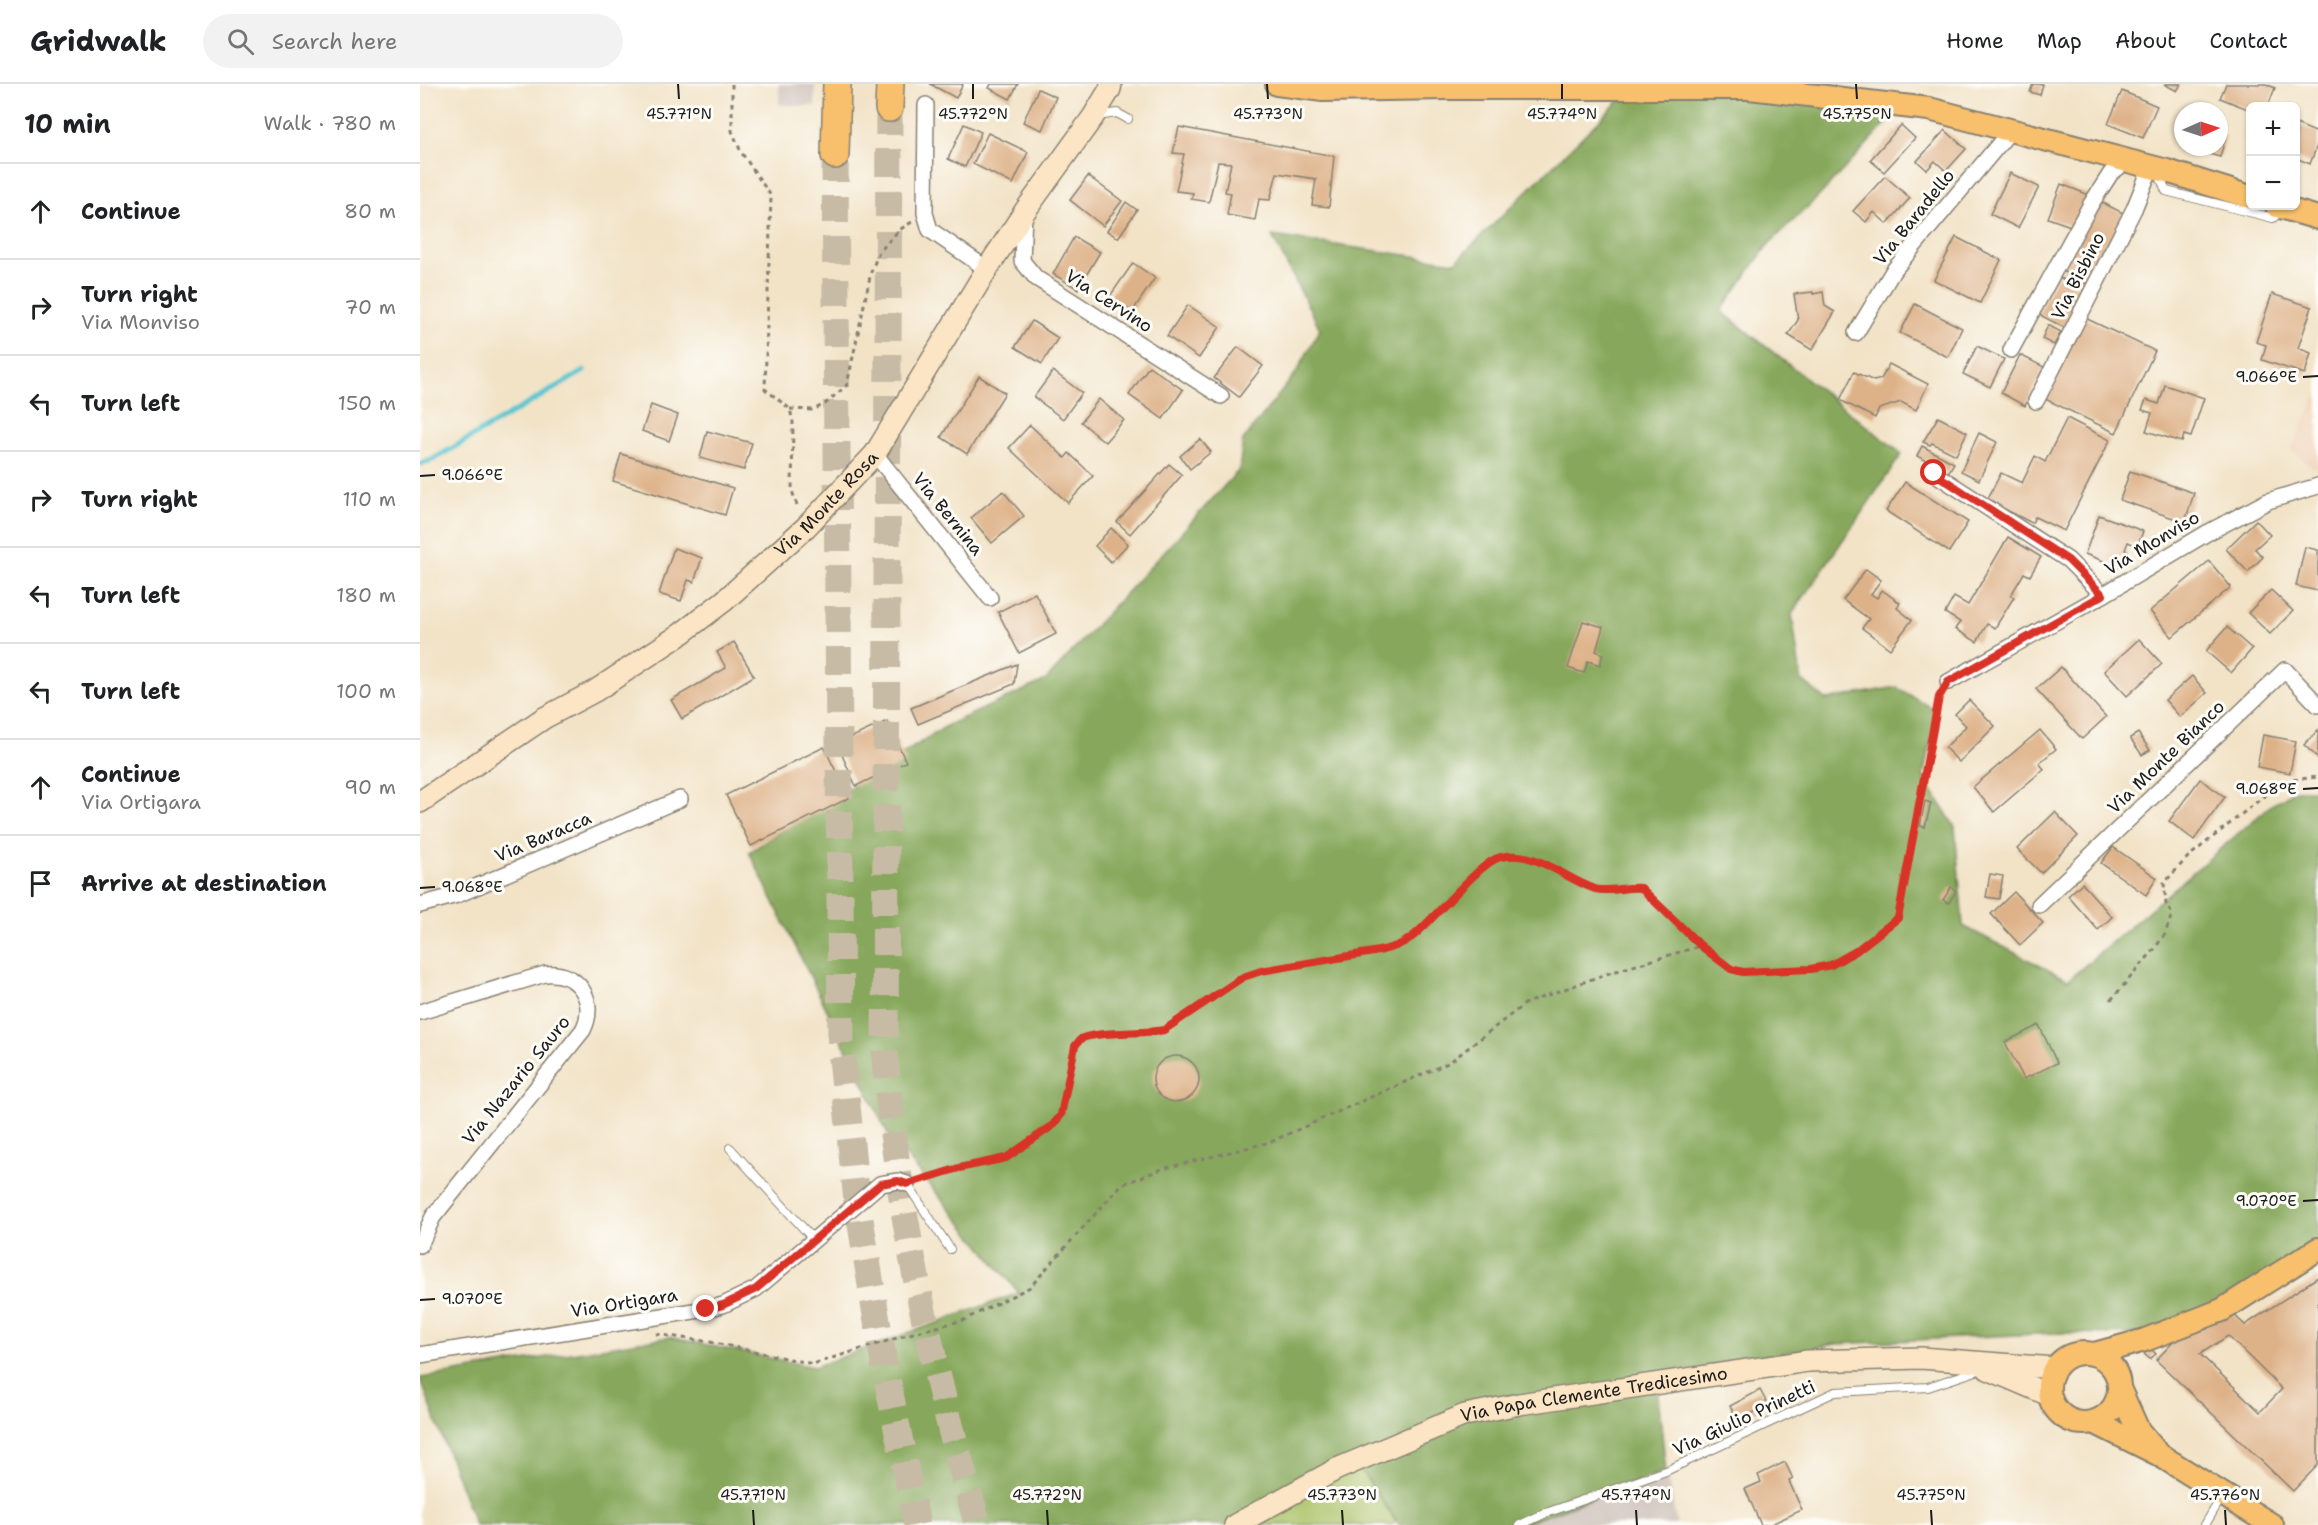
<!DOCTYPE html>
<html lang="en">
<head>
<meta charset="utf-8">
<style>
	:root { --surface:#fff; --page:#f2f2f2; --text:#202124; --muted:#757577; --line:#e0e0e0 }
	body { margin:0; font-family:"Shantell Sans",sans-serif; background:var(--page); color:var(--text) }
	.controls { position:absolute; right:18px; top:18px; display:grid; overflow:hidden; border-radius:9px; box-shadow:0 2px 4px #0004 }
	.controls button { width:54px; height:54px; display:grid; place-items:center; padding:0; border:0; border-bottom:2px solid var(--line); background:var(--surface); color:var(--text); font:30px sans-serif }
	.compass { position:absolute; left:1754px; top:18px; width:54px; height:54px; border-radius:50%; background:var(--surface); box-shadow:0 2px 4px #0004; rotate:87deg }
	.stop { position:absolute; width:18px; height:18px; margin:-14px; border:4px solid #d93025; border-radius:50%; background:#fff }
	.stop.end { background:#d93025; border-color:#fff; box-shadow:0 2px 6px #0008 }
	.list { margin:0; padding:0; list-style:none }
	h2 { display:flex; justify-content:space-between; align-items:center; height:78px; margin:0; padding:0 24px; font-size:26px }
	h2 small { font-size:20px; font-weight:400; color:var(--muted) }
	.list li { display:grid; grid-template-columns:39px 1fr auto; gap:18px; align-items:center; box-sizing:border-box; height:96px; padding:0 24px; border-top:2px solid var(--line) }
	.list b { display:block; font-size:22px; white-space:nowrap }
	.list p { margin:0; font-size:20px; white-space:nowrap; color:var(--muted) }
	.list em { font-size:20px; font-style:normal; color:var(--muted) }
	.icon { flex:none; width:33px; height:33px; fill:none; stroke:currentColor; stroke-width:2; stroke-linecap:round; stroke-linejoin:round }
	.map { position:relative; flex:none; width:1898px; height:1441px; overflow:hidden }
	header { display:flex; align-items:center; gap:36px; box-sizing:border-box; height:84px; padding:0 30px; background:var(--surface); border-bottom:2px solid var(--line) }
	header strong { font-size:28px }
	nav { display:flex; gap:33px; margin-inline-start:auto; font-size:21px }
	.search { width:420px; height:54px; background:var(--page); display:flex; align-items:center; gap:15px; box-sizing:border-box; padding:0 21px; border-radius:33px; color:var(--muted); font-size:22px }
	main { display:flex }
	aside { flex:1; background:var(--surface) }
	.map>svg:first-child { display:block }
	.built { fill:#f1d5bd }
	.industrial { fill:#cec1ba }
	.green { fill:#aac268; stroke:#636f42; stroke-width:1.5 }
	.forest { fill:#87a85c; stroke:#52623c; stroke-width:1.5 }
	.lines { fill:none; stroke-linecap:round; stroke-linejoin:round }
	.stream { stroke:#59c5d1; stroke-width:5 }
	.building { fill:#deb289; fill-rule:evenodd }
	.highway-tunnel { stroke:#c7bba5; stroke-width:27; stroke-dasharray:27 14; stroke-linecap:butt }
	.lane-casing { stroke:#878072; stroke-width:10 }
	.street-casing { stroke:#878072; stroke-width:18 }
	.secondary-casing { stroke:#878072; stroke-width:24 }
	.primary-casing { stroke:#878072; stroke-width:26 }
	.highway-casing { stroke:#878072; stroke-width:30 }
	.path { stroke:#878072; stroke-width:3; stroke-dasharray:4.5 4.5; stroke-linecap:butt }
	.lane { stroke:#fff; stroke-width:8 }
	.street { stroke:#fff; stroke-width:15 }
	.secondary { stroke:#fce5c4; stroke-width:21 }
	.primary { stroke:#f8bf6c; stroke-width:22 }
	.highway { stroke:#f8bf6c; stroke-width:27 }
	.route { stroke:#d93025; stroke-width:8 }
	.ticks { fill:none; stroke:#1c1c1c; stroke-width:2 }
	.labels { text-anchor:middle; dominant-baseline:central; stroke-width:6; stroke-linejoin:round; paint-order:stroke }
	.street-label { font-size:18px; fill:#1c1c1c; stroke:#fdfcf7 }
	.ticks-label { font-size:15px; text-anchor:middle; fill:#1c1c1c; stroke:#fdfcf7; stroke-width:6; stroke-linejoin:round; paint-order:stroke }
</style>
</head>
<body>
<header>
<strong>Gridwalk</strong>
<div class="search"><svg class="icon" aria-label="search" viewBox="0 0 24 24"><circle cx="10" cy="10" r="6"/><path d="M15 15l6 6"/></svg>Search here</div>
<nav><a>Home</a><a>Map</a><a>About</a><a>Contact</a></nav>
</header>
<main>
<aside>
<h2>10 min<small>Walk · 780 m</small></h2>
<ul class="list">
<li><svg class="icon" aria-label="ahead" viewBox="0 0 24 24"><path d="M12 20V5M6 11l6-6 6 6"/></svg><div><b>Continue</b></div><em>80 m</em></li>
<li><svg class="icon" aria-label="right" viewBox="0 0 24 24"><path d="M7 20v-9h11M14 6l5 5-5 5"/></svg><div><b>Turn right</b><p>Via Monviso</p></div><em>70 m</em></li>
<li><svg class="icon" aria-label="left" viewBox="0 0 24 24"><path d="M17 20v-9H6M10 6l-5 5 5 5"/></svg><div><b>Turn left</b></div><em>150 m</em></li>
<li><svg class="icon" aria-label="right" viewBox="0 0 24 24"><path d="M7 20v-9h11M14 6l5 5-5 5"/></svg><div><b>Turn right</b></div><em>110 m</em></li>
<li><svg class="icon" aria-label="left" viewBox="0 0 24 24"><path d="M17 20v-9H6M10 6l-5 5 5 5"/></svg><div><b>Turn left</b></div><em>180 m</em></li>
<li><svg class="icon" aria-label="left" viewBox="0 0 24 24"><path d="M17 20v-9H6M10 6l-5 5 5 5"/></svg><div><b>Turn left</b></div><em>100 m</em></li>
<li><svg class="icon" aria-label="ahead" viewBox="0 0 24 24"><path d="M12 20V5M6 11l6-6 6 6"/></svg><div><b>Continue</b><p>Via Ortigara</p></div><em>90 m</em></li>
<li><svg class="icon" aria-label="arrive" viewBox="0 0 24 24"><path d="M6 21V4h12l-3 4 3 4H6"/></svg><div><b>Arrive at destination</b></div></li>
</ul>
</aside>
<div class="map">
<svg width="1898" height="1441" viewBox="0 0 1898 1441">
	<rect width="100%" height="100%" fill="#fdfcf7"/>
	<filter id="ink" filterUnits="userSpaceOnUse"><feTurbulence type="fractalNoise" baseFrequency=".0167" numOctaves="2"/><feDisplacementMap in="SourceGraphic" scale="12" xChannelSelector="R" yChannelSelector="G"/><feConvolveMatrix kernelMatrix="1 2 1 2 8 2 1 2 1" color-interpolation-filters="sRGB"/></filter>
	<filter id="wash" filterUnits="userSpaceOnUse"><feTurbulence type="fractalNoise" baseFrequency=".008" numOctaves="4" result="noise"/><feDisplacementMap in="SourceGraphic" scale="24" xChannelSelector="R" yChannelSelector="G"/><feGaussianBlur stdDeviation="1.35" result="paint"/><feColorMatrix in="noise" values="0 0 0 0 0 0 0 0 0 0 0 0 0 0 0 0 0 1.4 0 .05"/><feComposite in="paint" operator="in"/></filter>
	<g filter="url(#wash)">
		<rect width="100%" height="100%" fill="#f2e3c7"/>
		<polygon class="built" points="1898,307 1898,385 1887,380 1872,365"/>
		<g class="industrial">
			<polygon points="359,0 395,0 395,22 359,21"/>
			<polygon points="1246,1387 1257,1441 1100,1441"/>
		</g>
		<polygon class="green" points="936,1378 976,1438 971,1441 830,1441"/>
		<polygon class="forest" points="1319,0 1416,0 1415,5 1476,29 1400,111 1347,162 1301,227 1482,370 1372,530 1381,595 1406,616 1476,603 1518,627 1503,692 1535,743 1543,842 1648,896 1850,722 1875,706 1898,706 1898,1161 1793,1221 1718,1250 1636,1249 1416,1260 1236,1292 1246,1387 1100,1441 979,1441 936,1379 830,1441 55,1441 0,1294 249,1253 394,1283 599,1209 468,1050 329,768 528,641 626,596 819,386 823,356 876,289 900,245 852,152 1035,178 1211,5"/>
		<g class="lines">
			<polyline class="stream" points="0,380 12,376 164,287"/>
		</g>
		<g id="blocks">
			<g class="building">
				<polygon points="510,0 543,0 536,14"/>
				<polygon points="571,0 598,0 590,15 569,4"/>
				<polygon points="1613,0 1623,0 1620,11 1610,8"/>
				<polygon points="1744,0 1761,0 1757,7"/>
				<polygon points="1806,0 1846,0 1855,4 1848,22 1830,22 1830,26 1800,14"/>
				<polygon points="618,5 636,13 622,46 603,38"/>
				<polygon points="1702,7 1737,22 1723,54 1688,40"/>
				<polygon points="544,40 561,48 545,83 528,75"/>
				<polygon points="1876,40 1898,49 1898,59 1890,80 1876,74"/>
				<polygon points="1481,41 1495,54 1464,88 1450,76"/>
				<polygon points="759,43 914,72 909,123 892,121 896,95 857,89 850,116 839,115 835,136 807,131 811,109 805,108 811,79 798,78 789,118 771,115 773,109 756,107 764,70 753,69"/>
				<polygon points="1525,46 1546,65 1526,87 1515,77 1507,86 1497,77"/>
				<polygon points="568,49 608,68 593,100 553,80"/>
				<polygon points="1799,50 1806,52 1800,73 1767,64 1799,63"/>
				<polygon points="1590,89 1619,103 1598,144 1570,130"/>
				<polygon points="668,92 702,117 683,142 650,116"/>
				<polygon points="1465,92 1490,114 1467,140 1454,128 1446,138 1433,127"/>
				<polygon points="1641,100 1669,111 1656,144 1628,134"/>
				<polygon points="1677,116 1707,131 1671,202 1642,187"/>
				<polygon points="706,118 717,126 698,154 687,147"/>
				<polygon points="654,153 680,168 658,205 633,190"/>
				<polygon points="1536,153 1581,176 1560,219 1514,196"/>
				<polygon points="713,179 735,194 712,228 690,212"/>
				<polygon points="1637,192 1664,206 1645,244 1618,230"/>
				<polygon points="1393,208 1393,210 1403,208 1405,222 1415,228 1392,266 1368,251 1378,236 1374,210"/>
				<polygon points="1852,210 1892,223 1878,264 1891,269 1885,290 1842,276 1846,261 1836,258"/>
				<polygon points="1495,220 1542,244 1528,273 1480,249"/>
				<polygon points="768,221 800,243 779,274 747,252"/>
				<polygon points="1663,233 1735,267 1696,349 1625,315"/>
				<polygon points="612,237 638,254 622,280 595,263"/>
				<polygon points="1628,241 1641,248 1634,261 1622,255"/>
				<polygon points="1557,262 1584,275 1570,303 1543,290"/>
				<polygon points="818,263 843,282 819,313 794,294"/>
				<polygon points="1600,271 1624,283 1605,322 1581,309"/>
				<polygon points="1469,280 1508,300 1496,326 1481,318 1459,325 1455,334 1420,316 1434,288 1454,297 1461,295"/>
				<polygon points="729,282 763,306 743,335 709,311"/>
				<polygon points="633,287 662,309 643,335 614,313"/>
				<polygon points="559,292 585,309 547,370 521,353"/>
				<polygon points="1745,301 1784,314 1771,353 1764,351 1762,358 1726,347 1732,329 1722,326 1726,316 1739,320"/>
				<polygon points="679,315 704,336 685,358 661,338"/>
				<polygon points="231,321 258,331 249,357 222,347"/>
				<polygon points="1518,333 1547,348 1536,371 1512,359 1510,361 1503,358"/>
				<polygon points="1647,334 1690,356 1644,447 1615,433 1612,439 1567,416 1581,389 1602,399 1615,372 1625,378"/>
				<polygon points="610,341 645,374 649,369 673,392 648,419 589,364"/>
				<polygon points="287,347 332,359 324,386 280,374"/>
				<polygon points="1559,349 1577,358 1559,396 1541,387"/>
				<polygon points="780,355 791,368 770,385 760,372"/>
				<polygon points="1502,362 1534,379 1528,389 1497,372"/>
				<polygon points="201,370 313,404 305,431 193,397"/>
				<polygon points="749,380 762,391 710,450 697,438"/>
				<polygon points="1710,387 1774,409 1765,438 1700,416"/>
				<polygon points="1485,398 1548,438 1529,468 1466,427"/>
				<polygon points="583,407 604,432 572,459 551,434"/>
				<polygon points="1679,431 1723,447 1718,462 1708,458 1705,466 1708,467 1702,484 1665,470"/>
				<polygon points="1836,436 1850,451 1835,465 1843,473 1828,488 1806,465"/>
				<polygon points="691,444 708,460 691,478 675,462"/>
				<polygon points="1588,453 1621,473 1610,492 1604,489 1591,511 1594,513 1575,544 1567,540 1557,558 1535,545 1540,538 1525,529 1534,513 1548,521"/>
				<polygon points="1885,463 1898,466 1898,507 1876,502"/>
				<polygon points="254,464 282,474 274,498 268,496 261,517 239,510"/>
				<polygon points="1789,477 1811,503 1752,553 1730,527"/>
				<polygon points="1446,485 1461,496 1451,510 1457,514 1462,506 1480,519 1477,524 1492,536 1470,565 1442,544 1449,535 1423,516"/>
				<polygon points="1851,506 1873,527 1850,550 1828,529"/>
				<polygon points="615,509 636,550 599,569 578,528"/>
				<polygon points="1163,537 1183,543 1176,567 1183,570 1180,581 1168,577 1164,589 1148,584"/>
				<polygon points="1807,543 1832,565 1811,589 1786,567"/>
				<polygon points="1719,555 1742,580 1707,612 1684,587"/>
				<polygon points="314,558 334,592 262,635 251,616 306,584 297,568"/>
				<polygon points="597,580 594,600 498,640 491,624"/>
				<polygon points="1641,583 1686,633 1662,655 1616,605"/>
				<polygon points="1772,592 1787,609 1760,633 1745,616"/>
				<polygon points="1549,616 1575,642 1539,678 1525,664 1546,642 1535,630"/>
				<polygon points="467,637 486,678 436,702 417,660"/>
				<polygon points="1620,646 1636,665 1619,679 1624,685 1574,728 1553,703"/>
				<polygon points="1898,646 1898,674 1884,661"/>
				<polygon points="1718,649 1730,666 1722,671 1710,654"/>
				<polygon points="1843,651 1876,657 1870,689 1837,683"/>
				<polygon points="404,663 429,714 331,762 306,711"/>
				<polygon points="1780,695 1805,713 1774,756 1749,737"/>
				<polygon points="1505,717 1511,719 1505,743 1500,742"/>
				<polygon points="1635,728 1658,752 1621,789 1597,765"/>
				<polygon points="1693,763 1737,794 1726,811 1681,779"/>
				<polygon points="1570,790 1583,792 1579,815 1566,813"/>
				<polygon points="1662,799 1692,833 1678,846 1648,812"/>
				<polygon points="1531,803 1536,807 1529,819 1523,816"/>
				<polygon points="1594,808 1623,839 1600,861 1571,830"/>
				<polygon points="1619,941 1637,979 1604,995 1585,958"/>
				<circle cx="756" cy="995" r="23"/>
				<path d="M1898,1193V1381L1873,1407L1736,1276L1760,1251L1812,1229L1825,1241ZM1808,1252L1862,1305L1840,1328L1780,1270Z"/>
				<polygon points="1730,1264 1736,1270 1730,1275 1724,1270"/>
				<polygon points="1340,1306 1348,1321 1318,1337 1310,1322"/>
				<polygon points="1365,1378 1373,1395 1369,1397 1382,1426 1349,1441 1341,1441 1325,1405 1341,1398 1338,1391"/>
			</g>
		</g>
	</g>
	<g filter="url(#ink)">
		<use href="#blocks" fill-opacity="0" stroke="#878072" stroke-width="1.5"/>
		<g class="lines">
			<g class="highway-tunnel">
				<path d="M469,24L465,976C469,1015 473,1055 479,1094C496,1211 524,1327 558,1441"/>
				<polyline points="415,71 421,965 437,1117 465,1285 497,1441"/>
			</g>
			<defs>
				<g id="lane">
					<polyline points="677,32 697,29 708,35"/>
					<polyline points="1738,88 1746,107 1853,134 1861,127"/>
					<polyline points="310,1064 395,1157"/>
					<polyline points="487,1100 530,1165"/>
					<polyline points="1100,1441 1126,1429 1246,1387 1415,1308 1508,1303 1562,1285"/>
					<polyline points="1785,1441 1801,1414"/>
				</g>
				<g id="street">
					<polyline points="506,21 505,129 510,146 567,185"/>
					<polyline points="604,130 602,177 616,194 801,312"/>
					<polyline points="1436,249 1473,187 1591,46"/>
					<polyline points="1591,266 1671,120 1691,89 1698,84 1702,75"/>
					<polyline points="1616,317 1714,125 1731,83"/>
					<polyline points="455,370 570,514"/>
					<polyline points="1514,389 1648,476 1683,511"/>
					<polyline points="1528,598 1683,511 1787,449 1848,417 1898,402"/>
					<polyline points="0,821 37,811 260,715"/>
					<polyline points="1619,821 1865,586 1898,621"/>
					<path d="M0,928L125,890C158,886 178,917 163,946L13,1133L0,1161"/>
					<polyline points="0,1271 286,1225 303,1221 336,1205 460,1100 478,1097 487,1100"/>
				</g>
				<g id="secondary">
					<path id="s1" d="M0,718L124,634L175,607L258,552L304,517L386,443L455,370L567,185L605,127L673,33L690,5L691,0"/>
					<polyline points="1568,1285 1629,1311"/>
					<path id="s2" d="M815,1441L917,1385L1045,1331L1099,1320L1388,1277L1501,1274L1635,1284"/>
				</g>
				<g id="primary">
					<polyline points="857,0 903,6 1029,4 1329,4 1509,25 1747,87 1830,113"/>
					<polyline points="1857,122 1898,134"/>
					<circle cx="1664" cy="1304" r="35"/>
					<polyline points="1674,1270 1725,1256 1802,1226 1898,1165"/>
					<polyline points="1699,1304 1718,1346 1734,1365"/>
					<polyline points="1674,1338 1738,1370 1852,1441"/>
				</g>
				<g id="highway">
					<polyline points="469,24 470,0"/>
					<polyline points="415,71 417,0"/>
				</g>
			</defs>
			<use href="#lane" class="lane-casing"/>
			<use href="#street" class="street-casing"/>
			<use href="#secondary" class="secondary-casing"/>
			<use href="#primary" class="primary-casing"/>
			<use href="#highway" class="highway-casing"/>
			<g class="path">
				<polyline points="312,0 312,47 321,68 351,112 345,305 370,325 373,338 372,407 378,424"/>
				<polyline points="370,325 393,326 405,320 427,301 451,188 459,168 479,146 492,138"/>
				<polyline points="1691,916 1733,867 1745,850 1752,830 1746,820 1744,799 1768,773 1843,713 1870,696 1898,693"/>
				<path d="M500,1096L539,1084L586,1075L632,1042L641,1031L655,962C657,960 659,956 661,955C673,947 726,950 745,946L823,893L841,887L959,867C971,864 982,861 992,853C1013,837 1059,778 1081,773C1116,765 1144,795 1175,805C1190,809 1206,802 1221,804L1281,862L1311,885L1323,888L1391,885L1411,881L1436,867L1478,834L1520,611"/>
				<polyline points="236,1250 290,1258 393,1280 493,1249 544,1236 610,1203 701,1101 742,1085 850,1058 1030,978 1106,919 1186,890 1280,862"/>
			</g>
			<use href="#lane" class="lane"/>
			<use href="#street" class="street"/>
			<use href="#secondary" class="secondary"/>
			<use href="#primary" class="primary"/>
			<use href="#highway" class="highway"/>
		</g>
	</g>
	<g class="lines" filter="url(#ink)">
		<path class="route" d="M286,1225L303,1221L336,1205L460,1100L478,1097L487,1100L539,1084L586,1074L632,1042L641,1031L655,962C657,960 659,956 661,955C674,947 726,950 744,946L823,893L841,887L959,867C971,864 982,861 992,853C1013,837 1060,777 1081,773C1116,765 1144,795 1175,805C1190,809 1206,802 1221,804L1281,862L1311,885L1323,888L1391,885L1411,881L1436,867L1478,834L1519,613L1528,598L1683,511L1648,476L1514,389"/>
	</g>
	<path class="ticks" d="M258,0L259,15M553,0V15M847,0L848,15M1142,0V15M1436,0L1437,15M1883,293L1898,292M0,392L15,391M1883,705L1898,704M0,804L15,803M1883,1117L1898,1116M0,1216L15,1215M333,1426L334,1441M627,1426L628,1441M922,1426L923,1441M1216,1426L1217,1441M1511,1426L1512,1441M1805,1426L1806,1441"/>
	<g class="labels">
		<g class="street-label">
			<text transform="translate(1494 133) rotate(-51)">Via Baradello</text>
			<text transform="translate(1658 192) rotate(-63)">Via Bisbino</text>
			<text transform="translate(689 217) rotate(33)">Via Cervino</text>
			<text stroke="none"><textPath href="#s1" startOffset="506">Via Monte Rosa</textPath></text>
			<text transform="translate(528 430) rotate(51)">Via Bernina</text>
			<text transform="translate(1732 459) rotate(-31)">Via Monviso</text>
			<text transform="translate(1746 673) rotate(-44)">Via Monte Bianco</text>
			<text transform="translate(123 753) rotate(-23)">Via Baracca</text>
			<text transform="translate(96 996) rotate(-51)">Via Nazario Sauro</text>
			<text transform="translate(204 1219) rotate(-9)">Via Ortigara</text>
			<text stroke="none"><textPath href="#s2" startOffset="386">Via Papa Clemente Tredicesimo</textPath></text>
			<text transform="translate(1324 1334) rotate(-25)">Via Giulio Prinetti</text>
		</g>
	</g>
	<g class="ticks-label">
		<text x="259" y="35">45.771°N</text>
		<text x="553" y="35">45.772°N</text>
		<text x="848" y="35">45.773°N</text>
		<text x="1142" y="35">45.774°N</text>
		<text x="1437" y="35">45.775°N</text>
		<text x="1846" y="298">9.066°E</text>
		<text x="52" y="396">9.066°E</text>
		<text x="1846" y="710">9.068°E</text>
		<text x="52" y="808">9.068°E</text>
		<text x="1846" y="1122">9.070°E</text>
		<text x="52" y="1220">9.070°E</text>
		<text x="333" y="1416">45.771°N</text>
		<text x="627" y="1416">45.772°N</text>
		<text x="922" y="1416">45.773°N</text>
		<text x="1216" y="1416">45.774°N</text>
		<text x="1511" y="1416">45.775°N</text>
		<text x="1805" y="1416">45.776°N</text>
	</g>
</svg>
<div class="controls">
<button>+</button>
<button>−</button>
</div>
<svg class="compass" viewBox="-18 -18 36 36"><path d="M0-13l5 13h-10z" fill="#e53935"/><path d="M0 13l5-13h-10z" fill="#757577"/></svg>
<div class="stop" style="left:1514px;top:389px"></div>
<div class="stop end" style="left:286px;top:1225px"></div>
</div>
</main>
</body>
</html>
